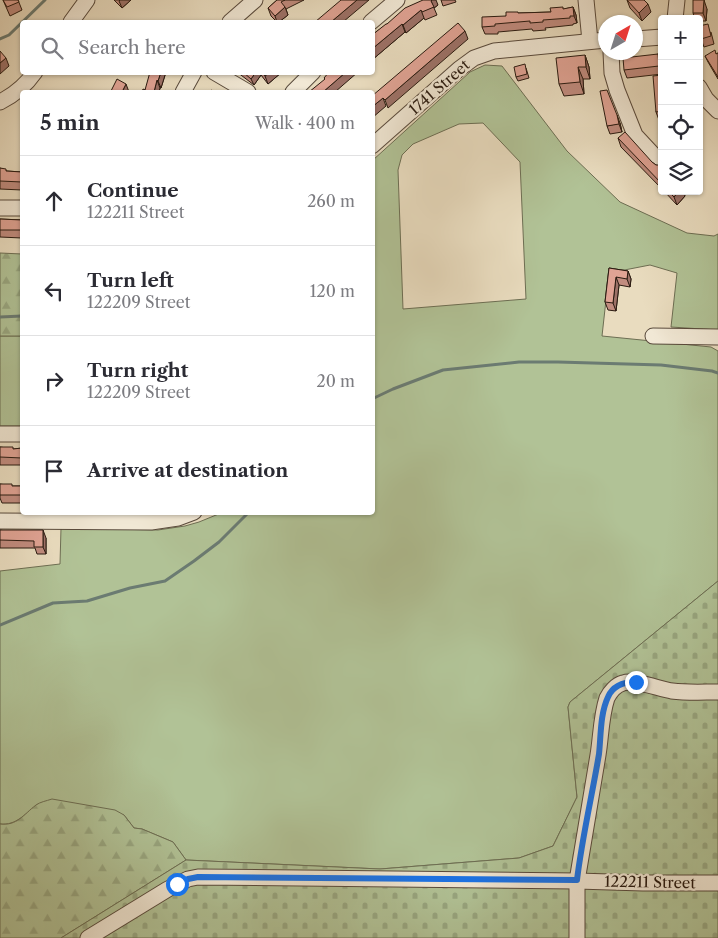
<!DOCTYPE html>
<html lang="en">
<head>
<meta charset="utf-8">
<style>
	:root { --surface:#fff; --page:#f7f7f7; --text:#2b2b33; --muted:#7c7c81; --line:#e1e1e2 }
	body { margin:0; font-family:"Libre Caslon Text",serif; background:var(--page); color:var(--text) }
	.controls { position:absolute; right:15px; top:15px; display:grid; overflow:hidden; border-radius:5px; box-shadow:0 1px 4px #0004 }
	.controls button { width:45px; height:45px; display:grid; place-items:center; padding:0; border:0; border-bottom:1px solid var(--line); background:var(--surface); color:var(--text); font:25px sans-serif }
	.compass { position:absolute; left:598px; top:15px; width:45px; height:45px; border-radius:50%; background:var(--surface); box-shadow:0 1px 4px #0004; rotate:39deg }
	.stop { position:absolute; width:15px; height:15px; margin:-11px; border:4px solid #1a73e8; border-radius:50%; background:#fff }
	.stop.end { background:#1a73e8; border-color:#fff; box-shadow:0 1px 5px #0008 }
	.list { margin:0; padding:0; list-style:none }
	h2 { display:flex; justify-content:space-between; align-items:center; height:65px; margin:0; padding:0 20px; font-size:21px }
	h2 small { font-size:16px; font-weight:400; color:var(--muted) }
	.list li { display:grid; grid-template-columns:32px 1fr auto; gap:15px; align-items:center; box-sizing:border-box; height:90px; padding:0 20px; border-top:1px solid var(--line) }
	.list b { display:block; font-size:19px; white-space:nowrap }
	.list p { margin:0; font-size:16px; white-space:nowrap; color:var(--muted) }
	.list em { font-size:16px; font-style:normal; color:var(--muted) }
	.icon { flex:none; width:28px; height:28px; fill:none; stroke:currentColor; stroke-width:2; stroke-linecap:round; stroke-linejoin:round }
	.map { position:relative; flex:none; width:718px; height:938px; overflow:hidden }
	.search { position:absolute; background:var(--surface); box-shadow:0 1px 4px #0004; left:20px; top:20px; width:355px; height:55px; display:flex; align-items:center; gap:12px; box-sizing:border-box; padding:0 18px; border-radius:5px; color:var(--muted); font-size:19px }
	.panel { position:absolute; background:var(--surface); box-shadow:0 1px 4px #0004; left:20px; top:90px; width:355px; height:425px; border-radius:5px }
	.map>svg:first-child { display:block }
	.green { fill:#b1c296; stroke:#6d6e53; fill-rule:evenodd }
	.forest { fill:url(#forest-firs); stroke:#6d6e53 }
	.cemetery { fill:url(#cemetery-stones); stroke:#6d6e53 }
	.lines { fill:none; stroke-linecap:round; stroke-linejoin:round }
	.stream { stroke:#6b7b72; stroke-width:3 }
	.minor-casing { stroke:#594a3c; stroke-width:17 }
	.minor { stroke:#f1e8d5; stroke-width:15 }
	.wall { fill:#c18c7f; stroke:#291a10 }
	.shaded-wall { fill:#9d7268; stroke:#291a10 }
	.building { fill:#e0a394; stroke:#291a10 }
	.route { stroke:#1a73e8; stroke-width:6 }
	.labels { text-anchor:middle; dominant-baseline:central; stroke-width:4.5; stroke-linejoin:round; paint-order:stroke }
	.street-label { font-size:15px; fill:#291a10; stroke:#f1e8d5 }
</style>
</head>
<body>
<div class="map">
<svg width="718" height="938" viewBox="0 0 718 938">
	<defs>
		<pattern id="forest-firs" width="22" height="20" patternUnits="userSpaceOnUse" patternTransform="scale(1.25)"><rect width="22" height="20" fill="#b1c296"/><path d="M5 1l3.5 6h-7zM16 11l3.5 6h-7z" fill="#98a680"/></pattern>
		<pattern id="cemetery-stones" width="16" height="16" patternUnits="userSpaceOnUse" patternTransform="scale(1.25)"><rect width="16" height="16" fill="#b1c296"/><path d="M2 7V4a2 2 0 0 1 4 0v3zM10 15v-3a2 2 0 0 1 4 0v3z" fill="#98a680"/></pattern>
	</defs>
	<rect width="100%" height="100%" fill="#e9dcbf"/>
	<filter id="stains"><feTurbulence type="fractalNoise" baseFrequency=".004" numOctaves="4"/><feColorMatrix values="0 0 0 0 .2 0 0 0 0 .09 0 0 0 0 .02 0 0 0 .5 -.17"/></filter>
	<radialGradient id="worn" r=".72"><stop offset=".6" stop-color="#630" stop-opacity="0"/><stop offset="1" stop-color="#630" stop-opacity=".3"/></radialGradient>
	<g class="green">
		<path d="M485,65L502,66L567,151L620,202L687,233L714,236L718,234V330L671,327L677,273L650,265L609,273L602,336L711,347L718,351V581L570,702L568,707L577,797L553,846L519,858L380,869L186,860L173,842L142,829L134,828L124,815L38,804C26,813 16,826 0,824V571L60,564L61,528L158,530L185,526L199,522L221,513L372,512L373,160L470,72ZM483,123L520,162L526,299L403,309L398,170L402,155L413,144L459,124Z"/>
		<rect x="0" y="336" width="22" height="90"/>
	</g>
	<g class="forest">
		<polygon points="0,253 22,254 22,336 0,336"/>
		<path d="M52,799L115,810L124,815L134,828L142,829L173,842L186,860L61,938H0V824C17,826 23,815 36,805C40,802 46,801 52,799Z"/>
	</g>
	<polygon class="cemetery" points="718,581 718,938 61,938 186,860 380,869 519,858 553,846 577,797 568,707 570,702"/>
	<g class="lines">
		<g class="stream">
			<polyline points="0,39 9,35 45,0"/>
			<polyline points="0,317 22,316"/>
			<polyline points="372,399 393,389 443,370 519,362 558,362 661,365 712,371 718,373"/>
			<polyline points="0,625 53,603 87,601 130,588 165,581 194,561 219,542 249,512"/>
		</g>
		<defs>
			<g id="minor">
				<polyline points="586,0 590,41"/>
				<polyline points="675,19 677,0"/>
				<polyline points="71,22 87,0"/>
				<polyline points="230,22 255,0"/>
				<polyline points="371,22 397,0"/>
				<polyline points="636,39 662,37"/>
				<polyline points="611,52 612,73 617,90 635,135 662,164"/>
				<polyline points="214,72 248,92"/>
				<polyline points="699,87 706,99 718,111"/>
				<polyline points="183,92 194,72"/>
				<polyline points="293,92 313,72"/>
				<path d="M0,102C14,95 26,85 35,72"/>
				<polyline points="372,146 459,69 474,58 494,51 606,40"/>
				<polyline points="0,208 22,208"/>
				<polyline points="653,336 718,337"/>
				<polyline points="0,434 22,434"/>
				<polyline points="0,521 151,522 178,518 194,512"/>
				<polyline points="88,938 168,889 188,879 198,877 577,881 643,883 718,883"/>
				<path d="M577,938V881L579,869C585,831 592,793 598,755C601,737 601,716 607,698C610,692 616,685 623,683C635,679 659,689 672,691C687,693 703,692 718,692"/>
			</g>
		</defs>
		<use href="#minor" class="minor-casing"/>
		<use href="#minor" class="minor"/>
	</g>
	<g class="wall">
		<polygon points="3,0 18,0 22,10 10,16"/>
		<polygon points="114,0 131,0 122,8"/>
		<polygon points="277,0 304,0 286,9 288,15 279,22 277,22 271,16 268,8"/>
		<polygon points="441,0 455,0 456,2 443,6"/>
		<polygon points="627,0 651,12 642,21 630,8"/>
		<polygon points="438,5 434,8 437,15 425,20 424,18 406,33 405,32 372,60 372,35 387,24"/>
		<polygon points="573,7 576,15 577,23 573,24 573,25 545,28 546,30 533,31 532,29 498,32 498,34 485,34 482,27 506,16 519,13 551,12"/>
		<polygon points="707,9 706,21 699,21 699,19 695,19 693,13"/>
		<polygon points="711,32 714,44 704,47 701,39"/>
		<polygon points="718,53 718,79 708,62 705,56 716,54"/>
		<polygon points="658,54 661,62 662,74 627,78 624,70"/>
		<polygon points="585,55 589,67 590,79 583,79 584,94 564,96 559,84"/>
		<polygon points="526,68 529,78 518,81 516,77"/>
		<polygon points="166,72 161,88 160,88 159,92 142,92"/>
		<polygon points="237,72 282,72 268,84 261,75 254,85"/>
		<polygon points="662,75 662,119 659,120 656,112"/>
		<polygon points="620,123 622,132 610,134 607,126"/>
		<polygon points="618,138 656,165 662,167 662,189 621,147"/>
		<polygon points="0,168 7,171 22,172 22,190 0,189"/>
		<polygon points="664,191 683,191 685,196 677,205"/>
		<polygon points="0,219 22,220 22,238 0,237"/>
		<polygon points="609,268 628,271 631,279 630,287 619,285 616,311 608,310 605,302"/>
		<polygon points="0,447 14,449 22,448 22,465 0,465"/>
		<polygon points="0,484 12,486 22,486 22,503 2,503 0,498"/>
		<polygon points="0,530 46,538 46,554 37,554 35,548 0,548"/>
	</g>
	<g class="shaded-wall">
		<polygon points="120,0 131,0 122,8 119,1"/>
		<polygon points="357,0 369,0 343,22 331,22"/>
		<polygon points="432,0 436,0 438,5 434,8 431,1"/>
		<polygon points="704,0 707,9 706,21 703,13"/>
		<polygon points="648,4 651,12 642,21 639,13"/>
		<polygon points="285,7 288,15 279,22 277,22 275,16"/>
		<polygon points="573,7 576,15 577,23 574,16"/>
		<polygon points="421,10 424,18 406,33 403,25"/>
		<polygon points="402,24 405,32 372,60 372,49"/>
		<polygon points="465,31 468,39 388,108 385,100"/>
		<polygon points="658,54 661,62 662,73 659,66"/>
		<polygon points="585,55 589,67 590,79 586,67"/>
		<polygon points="6,58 9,66 0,74 0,63"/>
		<polygon points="578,67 583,79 584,94 580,82"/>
		<polygon points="161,72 166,72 161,88 158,81"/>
		<polygon points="256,72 260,72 261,75 254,85 251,79"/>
		<polygon points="270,72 282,72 268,84 265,76"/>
		<polygon points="346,72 358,72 335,92 323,92"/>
		<polygon points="157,80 160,88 159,92 154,92"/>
		<polygon points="126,84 129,92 122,92"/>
		<polygon points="383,98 386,106 372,118 372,107"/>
		<polygon points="617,115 620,123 622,132 619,124"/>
		<polygon points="699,146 702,153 699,155"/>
		<polygon points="679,191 683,191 685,196 677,205 674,197"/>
		<polygon points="628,271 631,279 630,287 627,279"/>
		<polygon points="616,277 619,285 616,311 613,303"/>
		<polygon points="43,530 46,538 46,554 43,547"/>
	</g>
	<g class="building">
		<polygon points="3,0 18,0 19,2 7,7"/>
		<polygon points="277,0 285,0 281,2 285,7 275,16 268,8"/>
		<polygon points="341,0 357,0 331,22 315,22"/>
		<polygon points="423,0 432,0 431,1 434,7 422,12 421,10 403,25 402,24 372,49 372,35 386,24 387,24 405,8"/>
		<polygon points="627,0 644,0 648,4 639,13"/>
		<polygon points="693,0 704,0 703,13 693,13"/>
		<polygon points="563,7 563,9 573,7 574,16 570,16 570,18 543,20 543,22 530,23 530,21 495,24 495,26 482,27 482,17 506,16 506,12 518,12 518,13 551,12 550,8"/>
		<polygon points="458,23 465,31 385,100 383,98 372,107 372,96"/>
		<polygon points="708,24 711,36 701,39 699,31 699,26"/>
		<polygon points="715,50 716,54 718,53 718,77 705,56"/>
		<polygon points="0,51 6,58 0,63"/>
		<polygon points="658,54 659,66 624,70 623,58"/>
		<polygon points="585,55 586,67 578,67 580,82 559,84 556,58"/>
		<polygon points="525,64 527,74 516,77 514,67"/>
		<polygon points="150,72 161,72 158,81 157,80 154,92 142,92 143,89 145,90"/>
		<polygon points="243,72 256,72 251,79"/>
		<polygon points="262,72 270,72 265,76"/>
		<polygon points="329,72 346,72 323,92 309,92 325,79 324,78"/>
		<polygon points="662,75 662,111 656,112 653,76"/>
		<polygon points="117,79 126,84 122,92 113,92 111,91"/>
		<polygon points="211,90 215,92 209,92"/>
		<polygon points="607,90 617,115 619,124 607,126 600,91"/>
		<polygon points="625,132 652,162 656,165 660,165 662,167 662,184 618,138"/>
		<polygon points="0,168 6,169 6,171 22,172 22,182 0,181"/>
		<polygon points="668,191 679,191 674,197"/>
		<polygon points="0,219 22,220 22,230 0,230"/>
		<polygon points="609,268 628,271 627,279 616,277 613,303 605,302"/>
		<polygon points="0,447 13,447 13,449 22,448 22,458 0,457"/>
		<polygon points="0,484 12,484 12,486 22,486 22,495 0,495"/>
		<polygon points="0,530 43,530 43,547 34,547 34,541 0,540"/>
	</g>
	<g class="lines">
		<path class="route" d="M177,884L188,879L198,877L577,880C582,838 592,796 599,754C601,736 600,714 608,697C613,685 624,682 636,682"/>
	</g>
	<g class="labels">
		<g class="street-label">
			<text transform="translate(439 87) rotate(-41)">1741 Street</text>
			<text transform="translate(650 882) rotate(1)">122211 Street</text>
		</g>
	</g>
	<rect width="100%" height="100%" filter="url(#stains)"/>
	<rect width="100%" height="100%" fill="url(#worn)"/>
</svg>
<div class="controls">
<button>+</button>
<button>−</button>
<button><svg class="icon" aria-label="locate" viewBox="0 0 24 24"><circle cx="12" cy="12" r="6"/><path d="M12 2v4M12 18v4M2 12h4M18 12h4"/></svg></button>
<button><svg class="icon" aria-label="layers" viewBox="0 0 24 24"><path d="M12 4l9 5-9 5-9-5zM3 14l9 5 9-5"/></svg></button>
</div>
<svg class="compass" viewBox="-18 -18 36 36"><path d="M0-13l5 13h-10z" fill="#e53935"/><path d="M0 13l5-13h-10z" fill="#7c7c81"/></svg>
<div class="stop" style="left:177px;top:884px"></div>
<div class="stop end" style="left:636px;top:682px"></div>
<div class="search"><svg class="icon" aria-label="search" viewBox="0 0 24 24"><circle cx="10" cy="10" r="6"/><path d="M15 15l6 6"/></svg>Search here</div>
<section class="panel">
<h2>5 min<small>Walk · 400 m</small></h2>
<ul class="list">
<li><svg class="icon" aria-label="ahead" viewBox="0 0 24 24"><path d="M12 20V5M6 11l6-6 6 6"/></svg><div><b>Continue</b><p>122211 Street</p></div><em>260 m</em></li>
<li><svg class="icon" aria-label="left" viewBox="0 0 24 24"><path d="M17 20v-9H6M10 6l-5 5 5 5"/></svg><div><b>Turn left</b><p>122209 Street</p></div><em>120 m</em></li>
<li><svg class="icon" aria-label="right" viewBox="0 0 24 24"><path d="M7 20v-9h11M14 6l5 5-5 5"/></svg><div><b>Turn right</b><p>122209 Street</p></div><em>20 m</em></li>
<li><svg class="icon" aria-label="arrive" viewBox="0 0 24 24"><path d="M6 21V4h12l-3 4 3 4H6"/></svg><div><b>Arrive at destination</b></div></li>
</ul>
</section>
</div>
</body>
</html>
